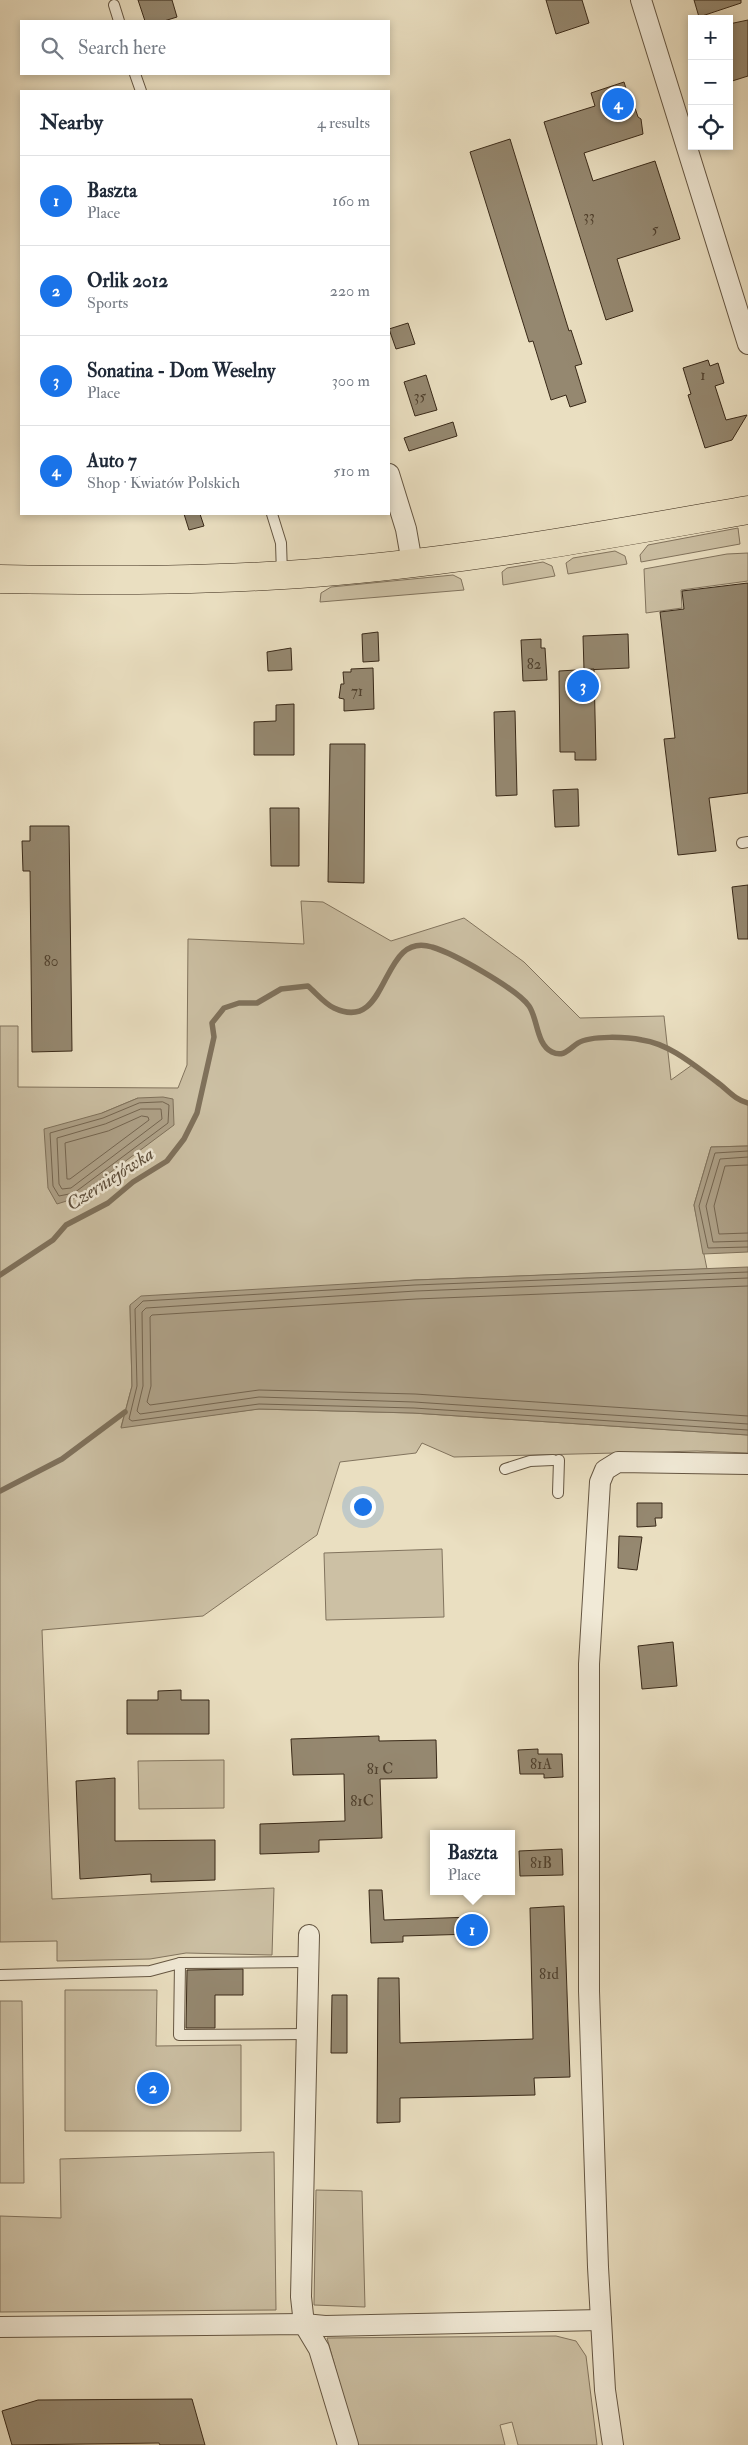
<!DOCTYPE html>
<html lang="en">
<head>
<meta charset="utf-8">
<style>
	:root { --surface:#fff; --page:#f2f2f3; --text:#1f2937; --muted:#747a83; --line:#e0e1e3; --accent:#1a73e8 }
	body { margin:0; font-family:"IM FELL Double Pica",serif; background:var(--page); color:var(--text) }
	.controls { position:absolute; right:15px; top:15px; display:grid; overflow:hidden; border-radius:0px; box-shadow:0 2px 8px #0003 }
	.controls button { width:45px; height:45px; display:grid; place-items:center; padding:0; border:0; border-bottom:1px solid var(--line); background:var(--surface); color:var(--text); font:25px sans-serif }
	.you { position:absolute; left:362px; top:1506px; width:18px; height:18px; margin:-12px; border:4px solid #fff; border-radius:50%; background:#1a73e8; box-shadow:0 0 0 8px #1a73e833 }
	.badge { display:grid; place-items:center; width:32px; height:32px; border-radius:50%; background:var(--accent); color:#fff; font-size:16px; font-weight:700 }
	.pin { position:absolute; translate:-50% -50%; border:2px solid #fff; box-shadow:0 1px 5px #0006 }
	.popup { position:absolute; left:430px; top:1830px; width:85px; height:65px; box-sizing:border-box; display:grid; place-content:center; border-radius:0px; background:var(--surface); filter:drop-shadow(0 1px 4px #0005); font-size:16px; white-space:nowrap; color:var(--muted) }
	.popup b { font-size:19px; color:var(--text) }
	.popup::after { content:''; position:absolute; left:50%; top:100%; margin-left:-10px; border:10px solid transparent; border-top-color:var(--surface) }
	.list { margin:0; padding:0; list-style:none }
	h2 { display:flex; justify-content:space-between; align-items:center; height:65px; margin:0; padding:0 20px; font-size:21px }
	h2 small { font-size:16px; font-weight:400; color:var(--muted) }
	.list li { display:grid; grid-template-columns:32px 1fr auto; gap:15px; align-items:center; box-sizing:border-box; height:90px; padding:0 20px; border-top:1px solid var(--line) }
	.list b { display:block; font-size:19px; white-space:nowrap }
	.list p { margin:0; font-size:16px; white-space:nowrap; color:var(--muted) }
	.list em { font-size:16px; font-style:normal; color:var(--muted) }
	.icon { flex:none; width:28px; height:28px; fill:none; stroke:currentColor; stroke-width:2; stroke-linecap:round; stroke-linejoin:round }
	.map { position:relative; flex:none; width:748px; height:2445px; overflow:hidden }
	.search { position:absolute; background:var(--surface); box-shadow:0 2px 8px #0003; left:20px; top:20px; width:370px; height:55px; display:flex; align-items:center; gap:12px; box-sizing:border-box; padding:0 18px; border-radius:0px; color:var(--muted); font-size:19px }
	.panel { position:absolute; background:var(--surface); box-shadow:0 2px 8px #0003; left:20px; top:90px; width:370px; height:425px; border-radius:0px }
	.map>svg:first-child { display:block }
	.green { fill:#ccc0a4; stroke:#82745e; fill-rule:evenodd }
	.water { fill:#aea188; stroke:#7f715b }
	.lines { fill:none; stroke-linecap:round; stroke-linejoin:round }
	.shore { stroke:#746550; stroke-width:1 }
	.stream { stroke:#7f715b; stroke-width:5.5 }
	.building { fill:#958870; stroke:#392918 }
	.lane-casing { stroke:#655642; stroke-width:12 }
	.street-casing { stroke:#655642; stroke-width:22 }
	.primary-casing { stroke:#392918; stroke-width:29 }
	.lane { stroke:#f1ead7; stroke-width:10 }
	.street { stroke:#f1ead7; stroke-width:20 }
	.primary { stroke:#eadfc1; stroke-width:28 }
	.labels { text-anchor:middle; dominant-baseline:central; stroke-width:5; stroke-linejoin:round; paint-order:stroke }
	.number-label { font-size:15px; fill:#50412e }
	.water-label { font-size:19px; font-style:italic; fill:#5c4d3a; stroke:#f1ead7 }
</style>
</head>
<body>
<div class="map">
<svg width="748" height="2445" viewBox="0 0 748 2445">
	<rect width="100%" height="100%" fill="#eadfc1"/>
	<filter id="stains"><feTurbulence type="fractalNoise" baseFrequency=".004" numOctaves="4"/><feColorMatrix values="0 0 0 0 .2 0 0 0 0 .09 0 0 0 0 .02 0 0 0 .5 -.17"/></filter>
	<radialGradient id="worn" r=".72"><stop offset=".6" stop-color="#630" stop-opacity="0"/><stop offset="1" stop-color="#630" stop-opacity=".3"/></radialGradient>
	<g class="green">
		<polygon points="738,528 740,544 641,562 640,555 648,545"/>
		<polygon points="615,551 625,556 627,564 568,574 566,563 573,558"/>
		<polygon points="748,553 748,581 681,590 682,608 646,613 644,569 727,554"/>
		<polygon points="543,562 552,566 555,576 503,585 502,572 507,568"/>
		<polygon points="453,575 461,579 464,590 320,602 321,593 331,587"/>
		<path d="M301,901L323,902L391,941L464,918L524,962L580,1018L664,1016L671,1080L692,1065L739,1101L748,1103V1146L711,1147L694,1205L707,1269L415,1280L130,1306L132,1386L121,1427L258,1409L413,1413L748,1435V1453L697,1451L454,1457L422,1443L416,1453L340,1462L317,1535L203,1616L42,1630L52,1899L274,1888L272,1955L186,1953L150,1959L57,1961V1941L0,1942V1026H18V1087L178,1088L187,1065L188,939L304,944ZM138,1098L48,1188L102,1113Z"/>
		<polygon points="442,1549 444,1617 326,1620 324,1553"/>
		<polygon points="224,1760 224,1808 139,1809 138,1761"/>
		<polygon points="65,1990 157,1990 156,2046 241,2045 241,2131 65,2131"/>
		<polygon points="0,2001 22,2001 24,2183 0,2183"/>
		<polygon points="274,2152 276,2310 0,2312 0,2216 61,2218 60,2159"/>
		<polygon points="316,2190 362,2191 365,2307 314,2305"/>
		<polygon points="556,2336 576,2341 586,2356 597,2445 518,2445 512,2422 500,2425 505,2445 357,2445 327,2338"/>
	</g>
	<g class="water">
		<polygon points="163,1097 173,1099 174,1125 76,1198 57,1204 48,1188 44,1129 102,1113 138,1098"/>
		<polygon points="748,1146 748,1252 703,1254 694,1205 711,1147"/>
		<polygon points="748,1267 748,1435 413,1413 259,1409 121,1428 132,1386 130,1305 141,1296 415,1280"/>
	</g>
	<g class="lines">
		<g class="shore">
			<polygon points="163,1102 169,1105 168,1123 74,1193 59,1196 53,1186 50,1133 103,1118 139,1103"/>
			<polygon points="141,1109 161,1109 162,1119 71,1188 62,1189 59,1184 57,1138 105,1124"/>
			<polygon points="142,1116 148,1117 149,1120 70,1179 67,1179 65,1143 108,1131"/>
			<polyline points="748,1151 715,1153 699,1206 708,1248 748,1247"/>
			<polyline points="748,1157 720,1159 706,1206 713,1242 748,1241"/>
			<polyline points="748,1165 725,1166 714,1206 719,1234 748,1233"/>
			<polyline points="748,1272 415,1285 143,1301 135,1309 137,1386 129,1419 132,1421 259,1404 414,1408 748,1430"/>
			<polyline points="748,1278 416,1291 146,1308 142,1312 143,1386 137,1411 140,1414 259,1397 414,1402 748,1424"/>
			<polyline points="748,1286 416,1299 152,1315 150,1317 151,1386 147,1402 150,1405 259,1390 415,1394 748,1416"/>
		</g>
		<g class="stream">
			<path d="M0,1275L53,1240L66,1225L108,1203L133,1182L167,1161L184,1139L197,1113L214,1037L212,1023L224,1008L239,1003H257L281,989L308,986C316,993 325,1004 334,1008C391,1035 379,930 432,947C453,953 517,989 529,1006C538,1019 536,1044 552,1052C564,1058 570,1048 578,1043C591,1035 628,1037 642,1040C670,1044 695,1066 717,1082C728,1090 735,1100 748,1103"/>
			<polyline points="0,1491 62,1459 125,1412"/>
		</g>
	</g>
	<g class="building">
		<polygon points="138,0 172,0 177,17 164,21 145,21"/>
		<polygon points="546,0 582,0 589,23 556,34"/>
		<polygon points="694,0 741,0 741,3 699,17"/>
		<polygon points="748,20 748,76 729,82 729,24"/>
		<polygon points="624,82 632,108 635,108 638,117 641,119 643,134 584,153 593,181 655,161 680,239 617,259 633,311 606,320 544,122 595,106 591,93"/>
		<polygon points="510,139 569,331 571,330 582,364 575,366 586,402 570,407 566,395 551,400 533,341 529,342 470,152"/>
		<polygon points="408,323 415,344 396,349 389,329"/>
		<polygon points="708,360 710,366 718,363 724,383 715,386 726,420 747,415 732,440 705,448 688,395 691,394 683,368"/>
		<polygon points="426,375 437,410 415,416 404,382"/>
		<polygon points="453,422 457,436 409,451 404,438"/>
		<polygon points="184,514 200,514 204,526 189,530"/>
		<polygon points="748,583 748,793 709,798 716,851 678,855 664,739 675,738 660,612 684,609 682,591"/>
		<polygon points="378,632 379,661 363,662 362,634"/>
		<polygon points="628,634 629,668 584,670 583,636"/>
		<polygon points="541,639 541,648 545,648 547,680 523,681 521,640"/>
		<polygon points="291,648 292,670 268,671 267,652"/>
		<polygon points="373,668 374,709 344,711 344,699 339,698 341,684 344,684 343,672 351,672 351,669"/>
		<polygon points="594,669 596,760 575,760 575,752 560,752 559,671"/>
		<polygon points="294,704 294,755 254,755 254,722 276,721 276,705"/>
		<polygon points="515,711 517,795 496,796 494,712"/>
		<polygon points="330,744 365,744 364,883 328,882"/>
		<polygon points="578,789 579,826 555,827 553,790"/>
		<polygon points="270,808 299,808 299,866 271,866"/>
		<polygon points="30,826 69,826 72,1051 32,1052 30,871 23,871 22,841 30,841"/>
		<polygon points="748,885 748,939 738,939 732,887"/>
		<polygon points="637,1503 662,1503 662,1518 655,1518 656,1526 637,1527"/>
		<polygon points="619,1536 642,1537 637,1570 618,1568"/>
		<polygon points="673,1642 677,1686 642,1689 638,1646"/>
		<polygon points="181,1690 181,1700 209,1700 209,1734 127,1734 127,1700 158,1700 158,1691"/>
		<polygon points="379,1736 379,1741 436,1740 437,1778 380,1779 382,1838 319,1840 319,1852 260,1854 260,1824 345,1821 344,1774 293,1775 291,1739"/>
		<polygon points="538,1749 538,1754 562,1754 563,1777 544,1778 544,1774 520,1774 518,1750"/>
		<polygon points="115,1778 115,1841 215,1840 215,1880 151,1882 151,1874 80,1879 76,1781"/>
		<polygon points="562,1849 563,1875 520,1876 519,1851"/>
		<polygon points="369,1890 382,1890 384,1920 473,1917 474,1934 403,1936 403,1942 371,1943"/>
		<polygon points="564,1906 570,2077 534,2078 535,2095 400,2098 400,2122 377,2123 378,1978 399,1978 400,2043 533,2039 530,1908"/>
		<polygon points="243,1969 243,1995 215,1995 215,2028 186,2028 187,1970"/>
		<polygon points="332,1995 347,1995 347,2053 331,2053"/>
		<polygon points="192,2399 205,2445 160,2445 159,2443 12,2445 2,2411 38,2400"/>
	</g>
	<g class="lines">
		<defs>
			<g id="lane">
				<polyline points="114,5 119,21"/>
				<polyline points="135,74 141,91"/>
				<polyline points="272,514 281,543 282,574"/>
				<polyline points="742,843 748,842"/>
				<polyline points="505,1469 530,1461 553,1460"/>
				<polyline points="558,1493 559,1460"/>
				<polyline points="180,1963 179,2035 306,2034"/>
				<polyline points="0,1975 150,1971 180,1963 307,1962"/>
			</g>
			<g id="street">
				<polyline points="641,0 748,344"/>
				<polyline points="389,474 406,529 412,563"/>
				<polyline points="309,1935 301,2297 304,2324 319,2349 348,2445"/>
				<polyline points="0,2327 304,2324 325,2326 601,2320"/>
				<polyline points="613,2445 605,2390 598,2267 589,1991 589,1664 600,1482 605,1470 618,1462 748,1464"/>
			</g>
			<path id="primary" d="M0,579C112,581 225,581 337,571C475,559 611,534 748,510"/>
		</defs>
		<use href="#lane" class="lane-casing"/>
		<use href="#street" class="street-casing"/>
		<use href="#primary" class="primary-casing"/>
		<use href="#lane" class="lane"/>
		<use href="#street" class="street"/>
		<use href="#primary" class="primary"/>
	</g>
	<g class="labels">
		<g class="number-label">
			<text x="589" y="216">33</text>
			<text x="655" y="229">5</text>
			<text x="703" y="375">1</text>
			<text x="420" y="396">35</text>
			<text x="534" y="664">82</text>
			<text x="357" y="691">71</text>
			<text x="51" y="961">80</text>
			<text x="541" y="1764">81A</text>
			<text x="380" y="1769">81 C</text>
			<text x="362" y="1801">81C</text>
			<text x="541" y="1863">81B</text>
			<text x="549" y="1974">81d</text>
		</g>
		<g class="water-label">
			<text transform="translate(110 1179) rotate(-33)">Czerniejówka</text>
		</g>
	</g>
	<rect width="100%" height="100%" filter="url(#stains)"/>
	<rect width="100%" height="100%" fill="url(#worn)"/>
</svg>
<div class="controls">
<button>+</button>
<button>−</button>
<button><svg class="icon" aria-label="locate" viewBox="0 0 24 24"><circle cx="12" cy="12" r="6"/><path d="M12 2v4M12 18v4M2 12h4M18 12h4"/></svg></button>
</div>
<div class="you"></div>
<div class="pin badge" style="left:472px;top:1930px">1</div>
<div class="popup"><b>Baszta</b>Place</div>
<div class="pin badge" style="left:153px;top:2088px">2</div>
<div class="pin badge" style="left:583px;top:686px">3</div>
<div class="pin badge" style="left:618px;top:104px">4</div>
<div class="search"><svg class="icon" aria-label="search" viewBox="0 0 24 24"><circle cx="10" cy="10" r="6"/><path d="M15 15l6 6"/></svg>Search here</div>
<section class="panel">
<h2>Nearby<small>4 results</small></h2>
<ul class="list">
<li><span class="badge">1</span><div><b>Baszta</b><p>Place</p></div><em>160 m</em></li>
<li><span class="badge">2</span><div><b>Orlik 2012</b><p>Sports</p></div><em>220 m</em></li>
<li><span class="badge">3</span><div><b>Sonatina - Dom Weselny</b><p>Place</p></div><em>300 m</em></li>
<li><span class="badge">4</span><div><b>Auto 7</b><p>Shop · Kwiatów Polskich</p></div><em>510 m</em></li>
</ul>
</section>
</div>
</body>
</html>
